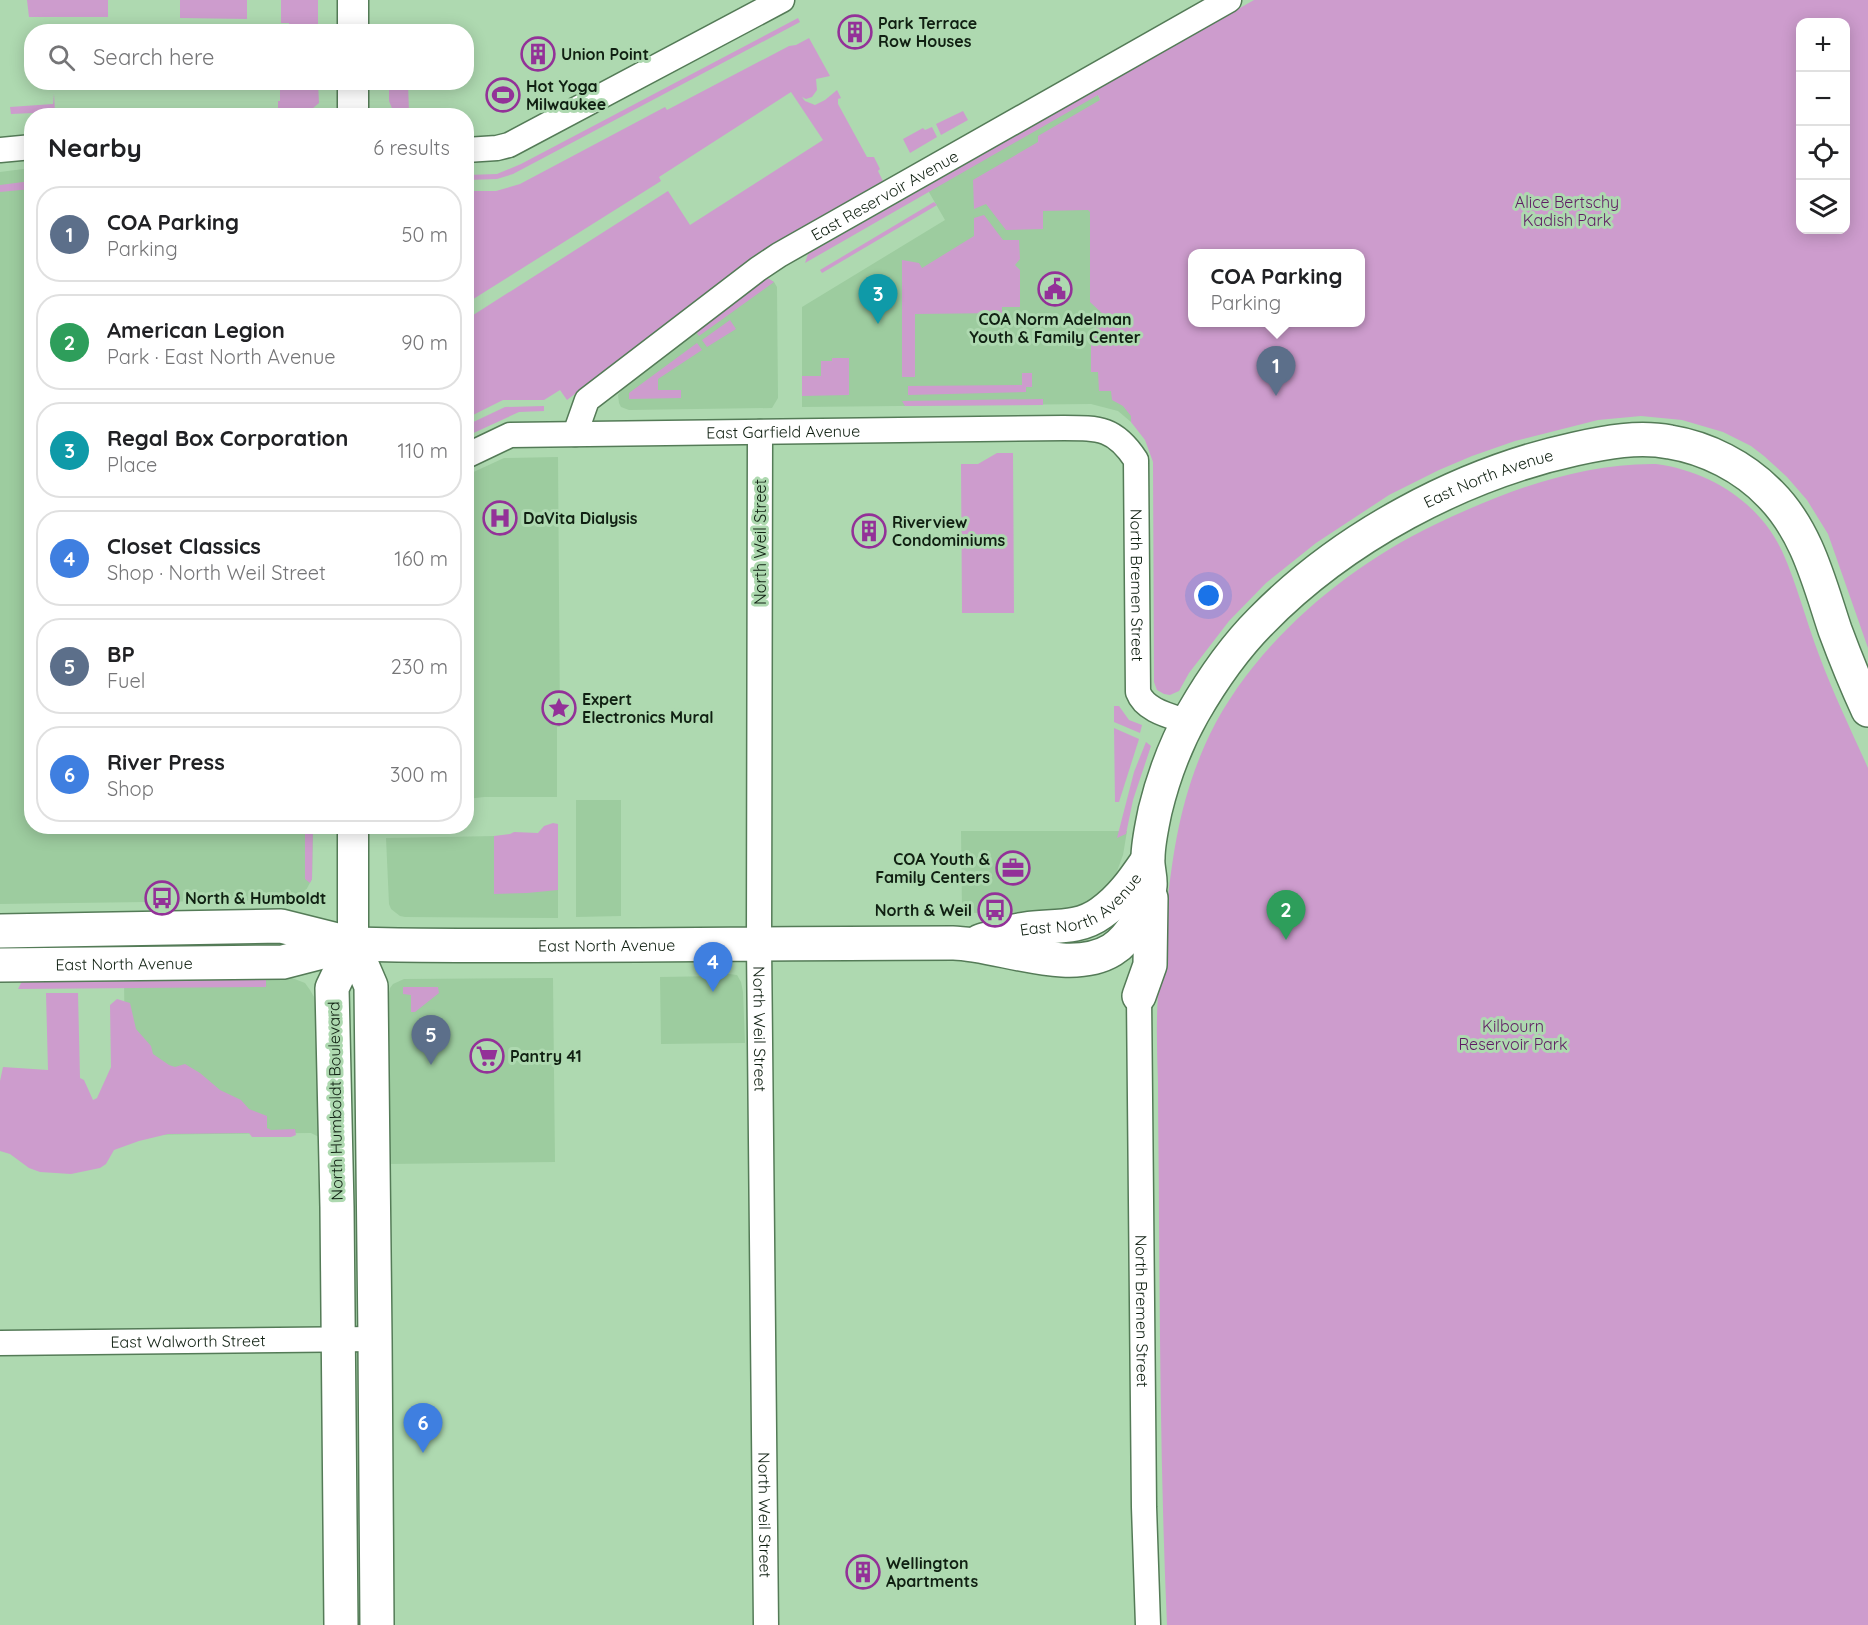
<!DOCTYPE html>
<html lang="en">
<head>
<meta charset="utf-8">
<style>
	:root { --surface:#fff; --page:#f2f2f2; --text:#202124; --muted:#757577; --line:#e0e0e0; --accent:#1a73e8 }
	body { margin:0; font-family:Quicksand,sans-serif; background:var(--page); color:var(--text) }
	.controls { position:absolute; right:18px; top:18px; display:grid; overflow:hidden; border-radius:12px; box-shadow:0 3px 15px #0003 }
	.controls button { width:54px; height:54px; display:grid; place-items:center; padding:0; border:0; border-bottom:2px solid var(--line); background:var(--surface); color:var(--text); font:30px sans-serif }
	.you { position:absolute; left:1209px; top:596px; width:21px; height:21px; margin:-15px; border:4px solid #fff; border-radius:50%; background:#1a73e8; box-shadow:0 0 0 9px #1a73e833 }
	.badge { display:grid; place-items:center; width:39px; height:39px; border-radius:50%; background:var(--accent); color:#fff; font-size:20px; font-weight:700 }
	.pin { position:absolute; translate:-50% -50px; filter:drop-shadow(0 2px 3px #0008) }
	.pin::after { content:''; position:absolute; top:32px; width:21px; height:18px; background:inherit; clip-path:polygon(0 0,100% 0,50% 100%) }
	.popup { position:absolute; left:1188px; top:249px; width:177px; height:78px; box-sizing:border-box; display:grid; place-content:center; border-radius:12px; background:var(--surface); filter:drop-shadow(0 2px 4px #0005); font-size:20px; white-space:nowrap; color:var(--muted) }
	.popup b { font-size:22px; color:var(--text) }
	.popup::after { content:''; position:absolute; left:50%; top:100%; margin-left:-12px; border:12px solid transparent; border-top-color:var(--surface) }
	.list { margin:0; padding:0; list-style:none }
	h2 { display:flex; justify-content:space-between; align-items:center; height:78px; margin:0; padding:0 24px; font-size:26px }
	h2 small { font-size:20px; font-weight:400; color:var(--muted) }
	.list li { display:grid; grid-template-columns:39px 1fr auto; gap:18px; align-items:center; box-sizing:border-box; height:96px; margin:0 12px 12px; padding:0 12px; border:2px solid var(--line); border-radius:24px }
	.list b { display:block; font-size:22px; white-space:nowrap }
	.list p { margin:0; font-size:20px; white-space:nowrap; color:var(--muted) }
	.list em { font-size:20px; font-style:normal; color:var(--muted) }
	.icon { flex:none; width:33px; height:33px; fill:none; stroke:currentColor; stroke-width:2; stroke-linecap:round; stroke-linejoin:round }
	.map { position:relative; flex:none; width:1868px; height:1625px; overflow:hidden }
	.search { position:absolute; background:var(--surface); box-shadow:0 3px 15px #0003; left:24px; top:24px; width:450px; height:66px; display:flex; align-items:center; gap:15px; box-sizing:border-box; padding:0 21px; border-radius:24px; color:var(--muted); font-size:22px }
	.panel { position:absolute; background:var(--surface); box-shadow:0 3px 15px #0003; left:24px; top:108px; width:450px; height:726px; border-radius:24px }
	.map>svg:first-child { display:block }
	.built { fill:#9dcc9f }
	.green { fill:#cd9ccd; fill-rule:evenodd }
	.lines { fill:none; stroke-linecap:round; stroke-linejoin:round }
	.minor-casing { stroke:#547b57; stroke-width:27 }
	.tertiary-casing { stroke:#547b57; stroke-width:33 }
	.secondary-casing { stroke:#547b57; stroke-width:36 }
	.minor { stroke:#fff; stroke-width:24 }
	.tertiary { stroke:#fff; stroke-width:30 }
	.secondary { stroke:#fff; stroke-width:33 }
	.labels { text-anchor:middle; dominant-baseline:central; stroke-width:6; stroke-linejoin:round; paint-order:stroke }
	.poi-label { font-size:16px; font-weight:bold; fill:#102012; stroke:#aed9b0; text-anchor:start }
	.street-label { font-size:16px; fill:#102012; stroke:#aed9b0 }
	.park-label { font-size:16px; fill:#5f1c63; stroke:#aed9b0 }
</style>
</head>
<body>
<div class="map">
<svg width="1868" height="1625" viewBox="0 0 1868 1625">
	<rect width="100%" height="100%" fill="#aed9b0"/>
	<g class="built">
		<polygon points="1096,91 1131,167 1131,422 1118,411 1091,404 802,407 802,307 945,220 926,187"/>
		<polygon points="31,168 32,826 313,827 312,879 304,894 292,900 0,904 0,172"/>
		<polygon points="767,278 774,282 777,287 778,398 772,408 629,410 621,407 619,403 618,395 623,388"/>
		<polygon points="558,457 560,727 557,727 557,797 484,797 467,799 467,475 504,458"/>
		<polygon points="576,800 621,800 621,916 576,917"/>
		<polygon points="961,831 1127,831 1123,855 1116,874 1102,892 1086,904 1076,908 1052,912 962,913"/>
		<polygon points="558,835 558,918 405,917 400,916 391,909 389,904 386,838"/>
		<polygon points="721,973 737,975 741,982 743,992 745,1043 661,1044 660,977 720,976"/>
		<polygon points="292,978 305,983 310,990 317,1002 319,1137 311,1133 126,1135 124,980"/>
		<polygon points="553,978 555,1162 389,1164 388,999 390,988 393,984 404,979"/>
	</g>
	<g class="green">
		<polygon points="27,0 108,0 108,17 29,17"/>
		<polygon points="180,0 247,0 247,19 180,18"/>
		<polygon points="281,0 318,0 318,31 289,31 289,23 281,23"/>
		<path d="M1254,0H1868V648L1828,534L1807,500L1787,477L1764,456L1751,446L1723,432L1682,420L1641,416L1598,420L1515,441L1472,456L1439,470L1389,495L1316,543L1266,583L1229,621L1189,673L1179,691L1170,695L1164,694L1157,690L1154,682L1153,462L1145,440L1131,422V416L1123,406L1112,400L1111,391H1099L1098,372H1091V333L1106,317L1090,302V212L1088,210L1043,211V229L1006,230L986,204L974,209L973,180L1038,142V136L1100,100L1098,95L805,263L808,254ZM1800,22H1846V230H1800ZM1192,254H1360V322H1192Z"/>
		<polygon points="798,18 800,22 513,174 497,179 467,180 467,175 497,174 521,164"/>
		<polygon points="809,38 830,76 816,79 817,90 812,97 806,99 802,97 805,101 815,105 825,100 837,90 841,98 838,99 838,104 867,157 874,157 880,169 878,171 883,181 760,252 567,400 560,390 544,400 503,400 467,418 467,319 668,191 690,225 823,140 791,92 659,177 661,181 467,303 467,191 496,191 520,184 665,107 667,110 789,46 796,45"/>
		<polygon points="280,83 318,83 319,103 307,113 278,113 278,101 280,101"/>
		<polygon points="389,83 408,83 409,113 394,113 389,101"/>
		<polygon points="54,94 55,112 11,114 10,107 53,104"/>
		<polygon points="963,111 968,120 941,135 936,124"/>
		<polygon points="932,127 937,137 910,153 903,139 923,128 925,130"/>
		<polygon points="31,181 31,189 0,192 0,185"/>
		<polygon points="934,202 937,205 822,273 820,270"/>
		<polygon points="984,215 1003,240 1019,240 1020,259 1015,265 1020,270 1020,307 1002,307 1002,313 915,314 915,377 902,377 902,260 919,263 922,268 974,236 974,218"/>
		<polygon points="767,278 774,282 699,336 696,332"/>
		<polygon points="730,320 736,329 707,347 702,340"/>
		<polygon points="697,343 702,350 658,379 658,390 681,390 681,398 629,399 629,393"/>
		<polygon points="832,358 849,358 849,395 802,396 802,376 821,376 821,361 832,361"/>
		<polygon points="1022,373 1032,373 1032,387 1026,387 1026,392 908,395 908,386 1022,385"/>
		<polygon points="1043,399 1043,405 905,406 902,401"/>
		<polygon points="544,406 544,411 519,412 467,436 467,425 505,407"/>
		<polygon points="997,453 1013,453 1014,613 962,613 961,464 978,464"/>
		<path d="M1656,464C1709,471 1759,502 1782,551C1797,584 1806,621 1819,655C1833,693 1851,730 1868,768V1625H1167C1161,1490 1160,1355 1159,1219C1159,1174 1158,1128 1158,1082C1157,1053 1156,1024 1158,995C1159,968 1163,942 1166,916C1173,849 1181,795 1210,734C1255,643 1345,568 1434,525C1503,492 1579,463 1656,464Z"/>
		<polygon points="1114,706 1119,706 1129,720 1142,725 1140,733 1114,722"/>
		<polygon points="1114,728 1139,739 1119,802 1115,802"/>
		<polygon points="1146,742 1151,746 1133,800 1126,834 1117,838 1134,772"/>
		<polygon points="553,823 558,824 558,890 527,893 494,894 494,836 510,834 514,832 538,833 544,826"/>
		<polygon points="305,827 313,827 312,879 310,883 305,879"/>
		<polygon points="266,978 266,987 18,989 22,981"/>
		<polygon points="403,987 438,987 439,993 415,1012 411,1012 411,995 403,994"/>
		<polygon points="46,993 78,993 80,1078 84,1080 93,1100 97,1098 111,1067 110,1005 117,999 130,1003 136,1029 151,1046 153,1054 169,1065 175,1067 185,1064 200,1073 220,1090 241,1100 249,1109 267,1116 267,1128 271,1130 295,1129 296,1135 291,1137 252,1137 249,1133 168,1134 139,1141 114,1150 106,1164 100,1168 71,1174 40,1172 29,1168 10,1154 0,1151 0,1081 3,1067 48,1070"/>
	</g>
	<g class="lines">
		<defs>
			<g id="minor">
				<polyline points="0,150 32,147"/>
				<polyline points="466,150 497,148 509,145 782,0"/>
				<path id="s1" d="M760,432L759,945L766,1625"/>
				<path id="s2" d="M575,434L587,400L758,269L779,255L1229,0"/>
				<path id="s3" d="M466,456L510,435L1064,428C1100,428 1115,428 1136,460L1138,692C1145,711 1171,716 1188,722"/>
				<path id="s4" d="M1139,996L1144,1507L1148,1625"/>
				<path id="s5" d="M0,1343L375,1339"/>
			</g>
			<g id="tertiary">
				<polyline points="353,32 353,0"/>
				<polyline points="353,116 353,82"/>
				<polyline points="353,826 353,944"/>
			</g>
			<g id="secondary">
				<path id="s6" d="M0,931L281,926L353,944L398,945C583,947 768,943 953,943C999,944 1070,976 1112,950C1130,939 1149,907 1150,886C1151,877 1147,867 1148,858C1148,843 1152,826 1155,811C1163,778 1176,743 1193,713C1212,680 1234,648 1261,621C1343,537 1461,474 1575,449C1606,442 1639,436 1670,442C1707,448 1744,467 1770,494C1807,531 1819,582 1835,630C1845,657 1856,684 1868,710"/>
				<path id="s7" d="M980,941C994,937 1010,931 1025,929C1051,925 1078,930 1101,913C1121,899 1134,880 1147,861"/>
				<polyline points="353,944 371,986 375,1339 377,1625"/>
				<path id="s8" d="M0,965L283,962L349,945"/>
				<polyline points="1139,996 1150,965 1151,898"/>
				<polyline points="341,1625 337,1207 332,988 353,944"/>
			</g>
		</defs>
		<use href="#minor" class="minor-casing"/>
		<use href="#tertiary" class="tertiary-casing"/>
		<use href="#secondary" class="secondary-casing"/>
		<use href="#minor" class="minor"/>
		<use href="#tertiary" class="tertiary"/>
		<use href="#secondary" class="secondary"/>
	</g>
	<defs>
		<symbol id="building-ring" viewBox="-11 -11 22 22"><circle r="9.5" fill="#aed9b0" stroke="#933198" stroke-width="1.5"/><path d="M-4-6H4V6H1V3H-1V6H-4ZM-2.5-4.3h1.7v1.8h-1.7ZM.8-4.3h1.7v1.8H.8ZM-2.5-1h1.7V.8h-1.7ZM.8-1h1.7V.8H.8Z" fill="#933198"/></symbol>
		<symbol id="stadium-ring" viewBox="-11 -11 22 22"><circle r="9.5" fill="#aed9b0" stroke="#933198" stroke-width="1.5"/><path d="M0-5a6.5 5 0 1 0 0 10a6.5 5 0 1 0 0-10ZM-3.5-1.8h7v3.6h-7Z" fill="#933198"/></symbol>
		<symbol id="civic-ring" viewBox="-11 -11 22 22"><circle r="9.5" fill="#aed9b0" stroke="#933198" stroke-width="1.5"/><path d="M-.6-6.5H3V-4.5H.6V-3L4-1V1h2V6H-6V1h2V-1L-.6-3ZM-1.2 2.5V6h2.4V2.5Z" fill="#933198"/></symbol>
		<symbol id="hospital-ring" viewBox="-11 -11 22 22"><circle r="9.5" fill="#aed9b0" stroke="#933198" stroke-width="1.5"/><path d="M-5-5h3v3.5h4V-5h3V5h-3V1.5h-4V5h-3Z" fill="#933198"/></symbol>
		<symbol id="sight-ring" viewBox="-11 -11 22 22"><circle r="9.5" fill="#aed9b0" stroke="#933198" stroke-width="1.5"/><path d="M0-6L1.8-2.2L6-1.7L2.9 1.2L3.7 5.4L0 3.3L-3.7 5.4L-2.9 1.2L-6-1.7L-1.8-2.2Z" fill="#933198"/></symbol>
		<symbol id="office-ring" viewBox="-11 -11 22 22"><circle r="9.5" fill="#aed9b0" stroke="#933198" stroke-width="1.5"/><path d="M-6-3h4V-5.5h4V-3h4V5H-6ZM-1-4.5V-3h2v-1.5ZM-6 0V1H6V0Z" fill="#933198"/></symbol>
		<symbol id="bus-ring" viewBox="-11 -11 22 22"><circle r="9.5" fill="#aed9b0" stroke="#933198" stroke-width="1.5"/><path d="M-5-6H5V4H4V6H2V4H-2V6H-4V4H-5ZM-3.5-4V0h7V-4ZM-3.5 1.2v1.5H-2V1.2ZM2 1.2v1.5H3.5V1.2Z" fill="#933198"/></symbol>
		<symbol id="supermarket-ring" viewBox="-11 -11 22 22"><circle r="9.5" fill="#aed9b0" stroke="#933198" stroke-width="1.5"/><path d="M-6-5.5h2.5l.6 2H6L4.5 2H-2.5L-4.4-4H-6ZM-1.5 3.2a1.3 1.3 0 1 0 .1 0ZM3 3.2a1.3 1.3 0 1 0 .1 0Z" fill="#933198"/></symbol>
	</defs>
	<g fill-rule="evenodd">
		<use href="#building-ring" x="836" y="13" width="38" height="38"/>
		<use href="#building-ring" x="519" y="35" width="38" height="38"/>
		<use href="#stadium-ring" x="484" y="76" width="38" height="38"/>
		<use href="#civic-ring" x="1036" y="270" width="38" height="38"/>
		<use href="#hospital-ring" x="481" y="499" width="38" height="38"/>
		<use href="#building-ring" x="850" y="512" width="38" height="38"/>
		<use href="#sight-ring" x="540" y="689" width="38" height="38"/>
		<use href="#office-ring" x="994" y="849" width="38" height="38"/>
		<use href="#bus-ring" x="143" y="879" width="38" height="38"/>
		<use href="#bus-ring" x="976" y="891" width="38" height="38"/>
		<use href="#supermarket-ring" x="468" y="1037" width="38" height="38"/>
		<use href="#building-ring" x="844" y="1553" width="38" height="38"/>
	</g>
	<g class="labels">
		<g class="poi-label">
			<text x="878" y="23">Park Terrace<tspan x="878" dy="18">Row Houses</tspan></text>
			<text x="561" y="54">Union Point</text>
			<text x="526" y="86">Hot Yoga<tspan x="526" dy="18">Milwaukee</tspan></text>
			<text x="1055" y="319" text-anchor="middle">COA Norm Adelman<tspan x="1055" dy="18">Youth &amp; Family Center</tspan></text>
			<text x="523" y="518">DaVita Dialysis</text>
			<text x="892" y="522">Riverview<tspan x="892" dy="18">Condominiums</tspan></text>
			<text x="582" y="699">Expert<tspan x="582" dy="18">Electronics Mural</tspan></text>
			<text x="990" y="859" text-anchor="end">COA Youth &amp;<tspan x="990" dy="18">Family Centers</tspan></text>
			<text x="185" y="898">North &amp; Humboldt</text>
			<text x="972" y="910" text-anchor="end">North &amp; Weil</text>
			<text x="510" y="1056">Pantry 41</text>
			<text x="886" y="1563">Wellington<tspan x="886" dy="18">Apartments</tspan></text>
		</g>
		<g class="street-label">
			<text stroke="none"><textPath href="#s2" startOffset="398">East Reservoir Avenue</textPath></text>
			<text stroke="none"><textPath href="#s3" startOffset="322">East Garfield Avenue</textPath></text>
			<text stroke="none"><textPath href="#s6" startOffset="1761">East North Avenue</textPath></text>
			<text transform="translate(760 542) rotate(-90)">North Weil Street</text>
			<text stroke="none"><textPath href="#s3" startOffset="812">North Bremen Street</textPath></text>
			<text stroke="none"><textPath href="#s7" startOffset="110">East North Avenue</textPath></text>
			<text stroke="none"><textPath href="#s6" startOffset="609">East North Avenue</textPath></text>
			<text stroke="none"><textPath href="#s8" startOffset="124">East North Avenue</textPath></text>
			<text stroke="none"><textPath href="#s1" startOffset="597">North Weil Street</textPath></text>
			<text transform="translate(335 1101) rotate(-91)">North Humboldt Boulevard</text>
			<text stroke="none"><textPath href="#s4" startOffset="315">North Bremen Street</textPath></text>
			<text stroke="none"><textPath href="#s5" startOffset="188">East Walworth Street</textPath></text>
			<text stroke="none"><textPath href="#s1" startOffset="1083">North Weil Street</textPath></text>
		</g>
		<g class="park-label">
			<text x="1567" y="202">Alice Bertschy<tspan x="1567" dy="18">Kadish Park</tspan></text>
			<text x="1513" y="1026">Kilbourn<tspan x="1513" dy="18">Reservoir Park</tspan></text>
		</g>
	</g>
</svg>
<div class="controls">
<button>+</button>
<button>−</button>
<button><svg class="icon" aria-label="locate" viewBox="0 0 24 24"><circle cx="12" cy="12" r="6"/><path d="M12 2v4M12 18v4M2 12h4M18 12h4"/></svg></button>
<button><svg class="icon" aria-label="layers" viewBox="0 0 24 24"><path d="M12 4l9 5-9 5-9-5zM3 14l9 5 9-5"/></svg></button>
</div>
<div class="you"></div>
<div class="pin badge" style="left:1276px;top:396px;background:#5c6f8a">1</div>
<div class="popup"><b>COA Parking</b>Parking</div>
<div class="pin badge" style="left:1286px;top:940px;background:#2e9e5b">2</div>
<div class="pin badge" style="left:878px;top:324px;background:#0f9aa8">3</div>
<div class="pin badge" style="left:713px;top:992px;background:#3f7fe0">4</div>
<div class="pin badge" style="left:431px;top:1065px;background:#5c6f8a">5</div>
<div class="pin badge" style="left:423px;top:1453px;background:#3f7fe0">6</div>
<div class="search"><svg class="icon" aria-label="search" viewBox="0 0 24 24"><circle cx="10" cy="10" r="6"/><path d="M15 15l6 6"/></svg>Search here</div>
<section class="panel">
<h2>Nearby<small>6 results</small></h2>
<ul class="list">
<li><span class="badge" style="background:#5c6f8a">1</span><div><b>COA Parking</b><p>Parking</p></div><em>50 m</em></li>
<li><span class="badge" style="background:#2e9e5b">2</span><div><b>American Legion</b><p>Park · East North Avenue</p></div><em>90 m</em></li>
<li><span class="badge" style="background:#0f9aa8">3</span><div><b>Regal Box Corporation</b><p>Place</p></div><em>110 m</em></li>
<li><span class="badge" style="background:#3f7fe0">4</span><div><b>Closet Classics</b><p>Shop · North Weil Street</p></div><em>160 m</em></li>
<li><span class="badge" style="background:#5c6f8a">5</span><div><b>BP</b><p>Fuel</p></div><em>230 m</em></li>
<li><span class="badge" style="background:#3f7fe0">6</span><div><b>River Press</b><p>Shop</p></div><em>300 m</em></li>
</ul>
</section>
</div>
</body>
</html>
